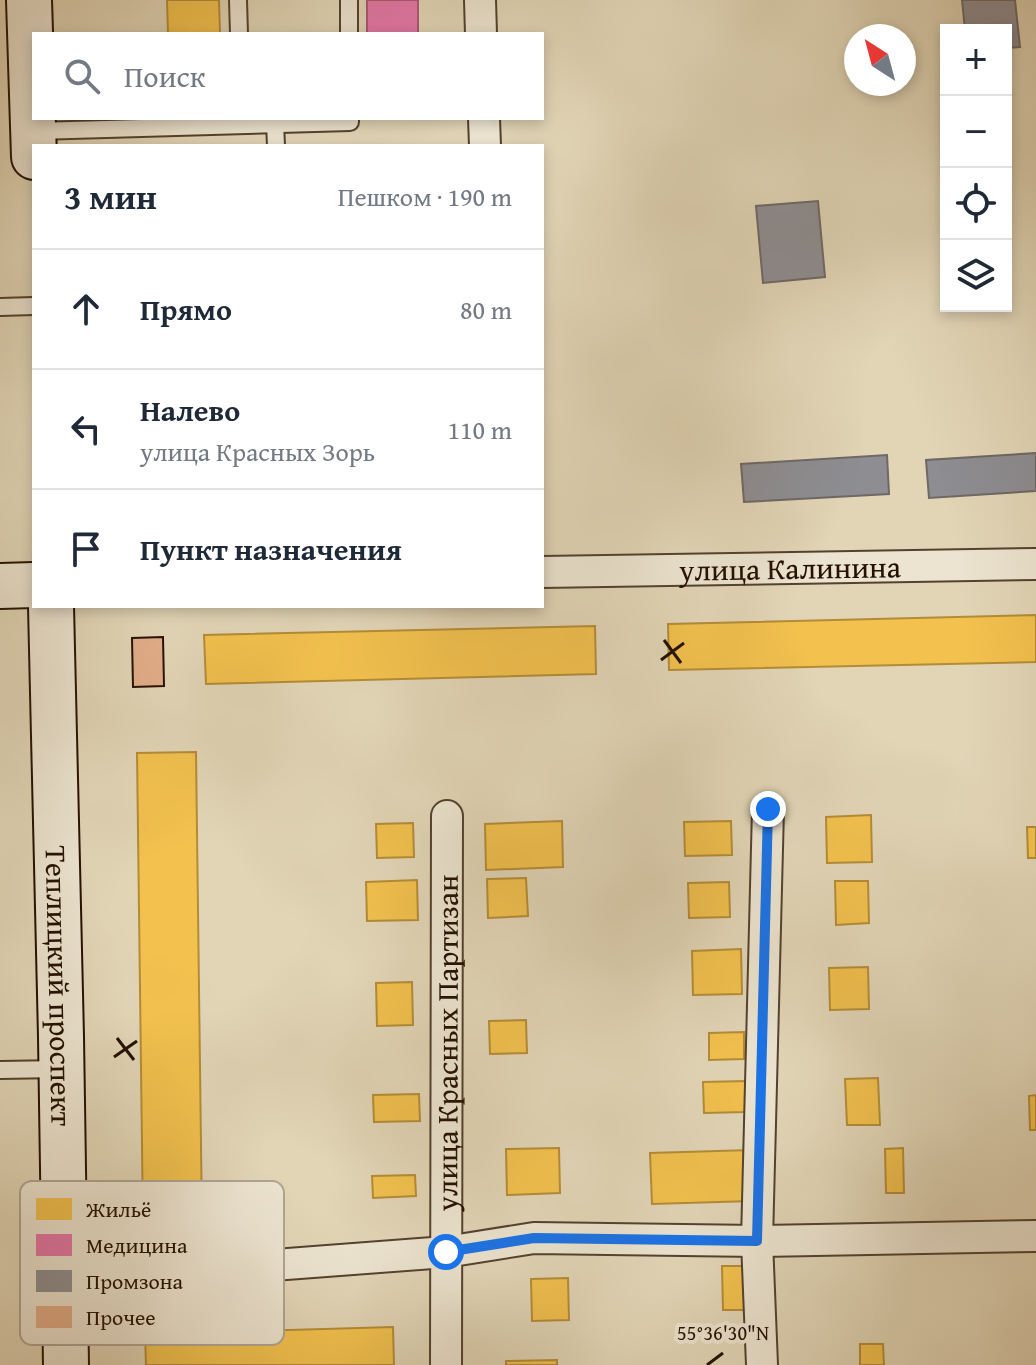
<!DOCTYPE html>
<html lang="ru">
<head>
<meta charset="utf-8">
<style>
	:root { --surface:#fff; --page:#f2f2f3; --text:#1f2937; --muted:#747a83; --line:#e0e1e3 }
	body { margin:0; font-family:"Gentium Book Plus",serif; background:var(--page); color:var(--text) }
	.controls { position:absolute; right:24px; top:24px; display:grid; overflow:hidden; border-radius:0px; box-shadow:0 4px 12px #0003 }
	.controls button { width:72px; height:72px; display:grid; place-items:center; padding:0; border:0; border-bottom:2px solid var(--line); background:var(--surface); color:var(--text); font:40px sans-serif }
	.compass { position:absolute; left:844px; top:24px; width:72px; height:72px; border-radius:50%; background:var(--surface); box-shadow:0 4px 12px #0003; rotate:324deg }
	.stop { position:absolute; width:24px; height:24px; margin:-18px; border:6px solid #1a73e8; border-radius:50%; background:#fff }
	.stop.end { background:#1a73e8; border-color:#fff; box-shadow:0 2px 8px #0008 }
	.list { margin:0; padding:0; list-style:none }
	h2 { display:flex; justify-content:space-between; align-items:center; height:104px; margin:0; padding:0 32px; font-size:34px }
	h2 small { font-size:26px; font-weight:400; color:var(--muted) }
	.list li { display:grid; grid-template-columns:52px 1fr auto; gap:24px; align-items:center; box-sizing:border-box; height:120px; padding:0 32px; border-top:2px solid var(--line) }
	.list b { display:block; font-size:30px; white-space:nowrap }
	.list p { margin:0; font-size:26px; white-space:nowrap; color:var(--muted) }
	.list em { font-size:26px; font-style:normal; color:var(--muted) }
	.icon { flex:none; width:44px; height:44px; fill:none; stroke:currentColor; stroke-width:2; stroke-linecap:round; stroke-linejoin:round }
	.map { position:relative; flex:none; width:1036px; height:1365px; overflow:hidden }
	.search { position:absolute; background:var(--surface); box-shadow:0 4px 12px #0003; left:32px; top:32px; width:512px; height:88px; display:flex; align-items:center; gap:20px; box-sizing:border-box; padding:0 28px; border-radius:0px; color:var(--muted); font-size:30px }
	.panel { position:absolute; background:var(--surface); box-shadow:0 4px 12px #0003; left:32px; top:144px; width:512px; height:464px; border-radius:0px }
	.map>svg:first-child { display:block }
	.homes { fill:#f2c14e; stroke:#b48c37; stroke-width:2 }
	.health { fill:#e377a8; stroke:#aa5876; stroke-width:2 }
	.industry { fill:#8d8d92; stroke:#6e6866; stroke-width:2 }
	.building { fill:#e1ad89; stroke:#241100; stroke-width:2 }
	.lines { fill:none; stroke-linecap:round; stroke-linejoin:round }
	.lane-casing { stroke:#53422e; stroke-width:20 }
	.street-casing { stroke:#53422e; stroke-width:34 }
	.secondary-casing { stroke:#241100; stroke-width:48 }
	.lane { stroke:#ece4d0; stroke-width:16 }
	.street { stroke:#ece4d0; stroke-width:30 }
	.secondary { stroke:#ece4d0; stroke-width:44 }
	.route { stroke:#1a73e8; stroke-width:10 }
	.ticks { fill:none; stroke:#241100; stroke-width:3 }
	.labels { text-anchor:middle; dominant-baseline:central; stroke-width:8; stroke-linejoin:round; paint-order:stroke }
	.street-label { font-size:30px; fill:#241100; stroke:#ece4d0 }
	.key { fill:#ece4d0; stroke:#b0a592; stroke-width:2 }
	.key-label { font-size:22px; fill:#241100 }
	.ticks-label { font-size:20px; text-anchor:middle; fill:#241100; stroke:#ece4d0; stroke-width:8; stroke-linejoin:round; paint-order:stroke }
</style>
</head>
<body>
<div class="map">
<svg width="1036" height="1365" viewBox="0 0 1036 1365">
	<rect width="100%" height="100%" fill="#e1d5b6"/>
	<filter id="stains"><feTurbulence type="fractalNoise" baseFrequency=".0025" numOctaves="4"/><feColorMatrix values="0 0 0 0 .2 0 0 0 0 .09 0 0 0 0 .02 0 0 0 .5 -.17"/></filter>
	<radialGradient id="worn" r=".72"><stop offset=".6" stop-color="#630" stop-opacity="0"/><stop offset="1" stop-color="#630" stop-opacity=".3"/></radialGradient>
	<g class="homes">
		<polygon points="167,0 219,0 220,34 168,34"/>
		<polygon points="1036,615 1036,662 669,670 668,624"/>
		<polygon points="595,626 596,674 206,684 204,635"/>
		<polygon points="196,752 202,1224 143,1225 137,753"/>
		<polygon points="871,815 872,862 827,863 826,817"/>
		<polygon points="562,821 563,867 486,870 485,824"/>
		<polygon points="731,821 732,855 685,856 684,822"/>
		<polygon points="413,823 414,857 377,858 376,824"/>
		<polygon points="1027,827 1036,827 1036,858 1028,858"/>
		<polygon points="526,878 528,916 488,918 487,879"/>
		<polygon points="417,880 418,920 367,921 366,882"/>
		<polygon points="835,881 868,881 869,923 836,925"/>
		<polygon points="729,882 730,917 689,918 688,883"/>
		<polygon points="741,949 742,994 693,995 692,951"/>
		<polygon points="868,967 869,1009 830,1010 829,968"/>
		<polygon points="412,982 413,1025 377,1026 376,983"/>
		<polygon points="526,1020 527,1053 490,1054 489,1021"/>
		<polygon points="744,1032 744,1059 709,1060 709,1033"/>
		<polygon points="878,1078 880,1125 847,1125 845,1079"/>
		<polygon points="746,1081 746,1112 704,1113 703,1082"/>
		<polygon points="419,1094 420,1121 374,1122 373,1095"/>
		<polygon points="1036,1095 1036,1130 1030,1130 1029,1096"/>
		<polygon points="559,1148 560,1193 507,1195 506,1149"/>
		<polygon points="903,1148 904,1193 886,1193 885,1149"/>
		<polygon points="751,1150 752,1201 652,1204 650,1153"/>
		<polygon points="415,1175 416,1196 373,1198 372,1176"/>
		<polygon points="722,1266 752,1266 753,1310 723,1310"/>
		<polygon points="568,1278 569,1320 532,1321 531,1279"/>
		<polygon points="393,1327 394,1365 146,1365 145,1334"/>
		<polygon points="860,1344 883,1344 884,1365 860,1365"/>
		<polygon points="557,1360 557,1365 506,1365 506,1361"/>
	</g>
	<rect class="health" x="367" y="0" width="51" height="34"/>
	<g class="industry">
		<polygon points="962,0 1015,0 1020,47 1006,48 1006,30 965,30"/>
		<polygon points="818,201 825,277 763,283 756,206"/>
		<polygon points="1036,453 1036,491 929,498 926,460"/>
		<polygon points="887,455 889,494 744,502 741,464"/>
	</g>
	<polygon class="building" points="163,637 164,686 133,687 132,638"/>
	<g class="lines">
		<defs>
			<g id="lane">
				<polyline points="238,0 239,34"/>
				<polyline points="349,0 349,34"/>
				<polyline points="275,123 276,146"/>
				<polyline points="36,131 350,122 350,118"/>
				<polyline points="0,307 34,306"/>
				<polyline points="0,1070 60,1069"/>
			</g>
			<g id="street">
				<polyline points="480,0 481,34"/>
				<polyline points="484,118 485,146"/>
				<path id="s1" d="M542,572L1036,564"/>
				<polyline points="64,1281 446,1252 534,1238 757,1241 1036,1236"/>
				<path id="s2" d="M446,1365L447,816"/>
				<polyline points="762,1365 757,1241 768,809"/>
			</g>
			<g id="secondary">
				<polyline points="29,0 34,157"/>
				<polyline points="0,586 34,585"/>
				<path id="s3" d="M51,606L61,1037L66,1365"/>
			</g>
		</defs>
		<use href="#lane" class="lane-casing"/>
		<use href="#street" class="street-casing"/>
		<use href="#secondary" class="secondary-casing"/>
		<use href="#lane" class="lane"/>
		<use href="#street" class="street"/>
		<use href="#secondary" class="secondary"/>
	</g>
	<g class="lines">
		<polyline class="route" points="446,1252 534,1238 757,1241 768,809"/>
	</g>
	<path class="ticks" d="M664,640L681,663M661,660L684,643M117,1038L134,1060M114,1057L137,1041M707,1365L723,1353"/>
	<g class="labels">
		<g class="street-label">
			<text stroke="none"><textPath href="#s1" startOffset="248">улица Калинина</textPath></text>
			<text stroke="none"><textPath href="#s3" startOffset="380">Теплицкий проспект</textPath></text>
			<text stroke="none"><textPath href="#s2" startOffset="322">улица Красных Партизан</textPath></text>
		</g>
	</g>
	<rect x="20" y="1181" width="264" height="164" rx="12" class="key"/>
	<rect x="36" y="1198" width="36" height="22" fill="#f2c14e"/>
	<rect x="36" y="1234" width="36" height="22" fill="#e377a8"/>
	<rect x="36" y="1270" width="36" height="22" fill="#8d8d92"/>
	<rect x="36" y="1306" width="36" height="22" fill="#e1ad89"/>
	<g class="key-label">
		<text x="86" y="1217">Жильё</text>
		<text x="86" y="1253">Медицина</text>
		<text x="86" y="1289">Промзона</text>
		<text x="86" y="1325">Прочее</text>
	</g>
	<g class="ticks-label">
		<text x="723" y="1340">55°36'30"N</text>
	</g>
	<rect width="100%" height="100%" filter="url(#stains)"/>
	<rect width="100%" height="100%" fill="url(#worn)"/>
</svg>
<div class="controls">
<button>+</button>
<button>−</button>
<button><svg class="icon" aria-label="locate" viewBox="0 0 24 24"><circle cx="12" cy="12" r="6"/><path d="M12 2v4M12 18v4M2 12h4M18 12h4"/></svg></button>
<button><svg class="icon" aria-label="layers" viewBox="0 0 24 24"><path d="M12 4l9 5-9 5-9-5zM3 14l9 5 9-5"/></svg></button>
</div>
<svg class="compass" viewBox="-18 -18 36 36"><path d="M0-13l5 13h-10z" fill="#e53935"/><path d="M0 13l5-13h-10z" fill="#747a83"/></svg>
<div class="stop" style="left:446px;top:1252px"></div>
<div class="stop end" style="left:768px;top:809px"></div>
<div class="search"><svg class="icon" aria-label="search" viewBox="0 0 24 24"><circle cx="10" cy="10" r="6"/><path d="M15 15l6 6"/></svg>Поиск</div>
<section class="panel">
<h2>3 мин<small>Пешком · 190 m</small></h2>
<ul class="list">
<li><svg class="icon" aria-label="ahead" viewBox="0 0 24 24"><path d="M12 20V5M6 11l6-6 6 6"/></svg><div><b>Прямо</b></div><em>80 m</em></li>
<li><svg class="icon" aria-label="left" viewBox="0 0 24 24"><path d="M17 20v-9H6M10 6l-5 5 5 5"/></svg><div><b>Налево</b><p>улица Красных Зорь</p></div><em>110 m</em></li>
<li><svg class="icon" aria-label="arrive" viewBox="0 0 24 24"><path d="M6 21V4h12l-3 4 3 4H6"/></svg><div><b>Пункт назначения</b></div></li>
</ul>
</section>
</div>
</body>
</html>
